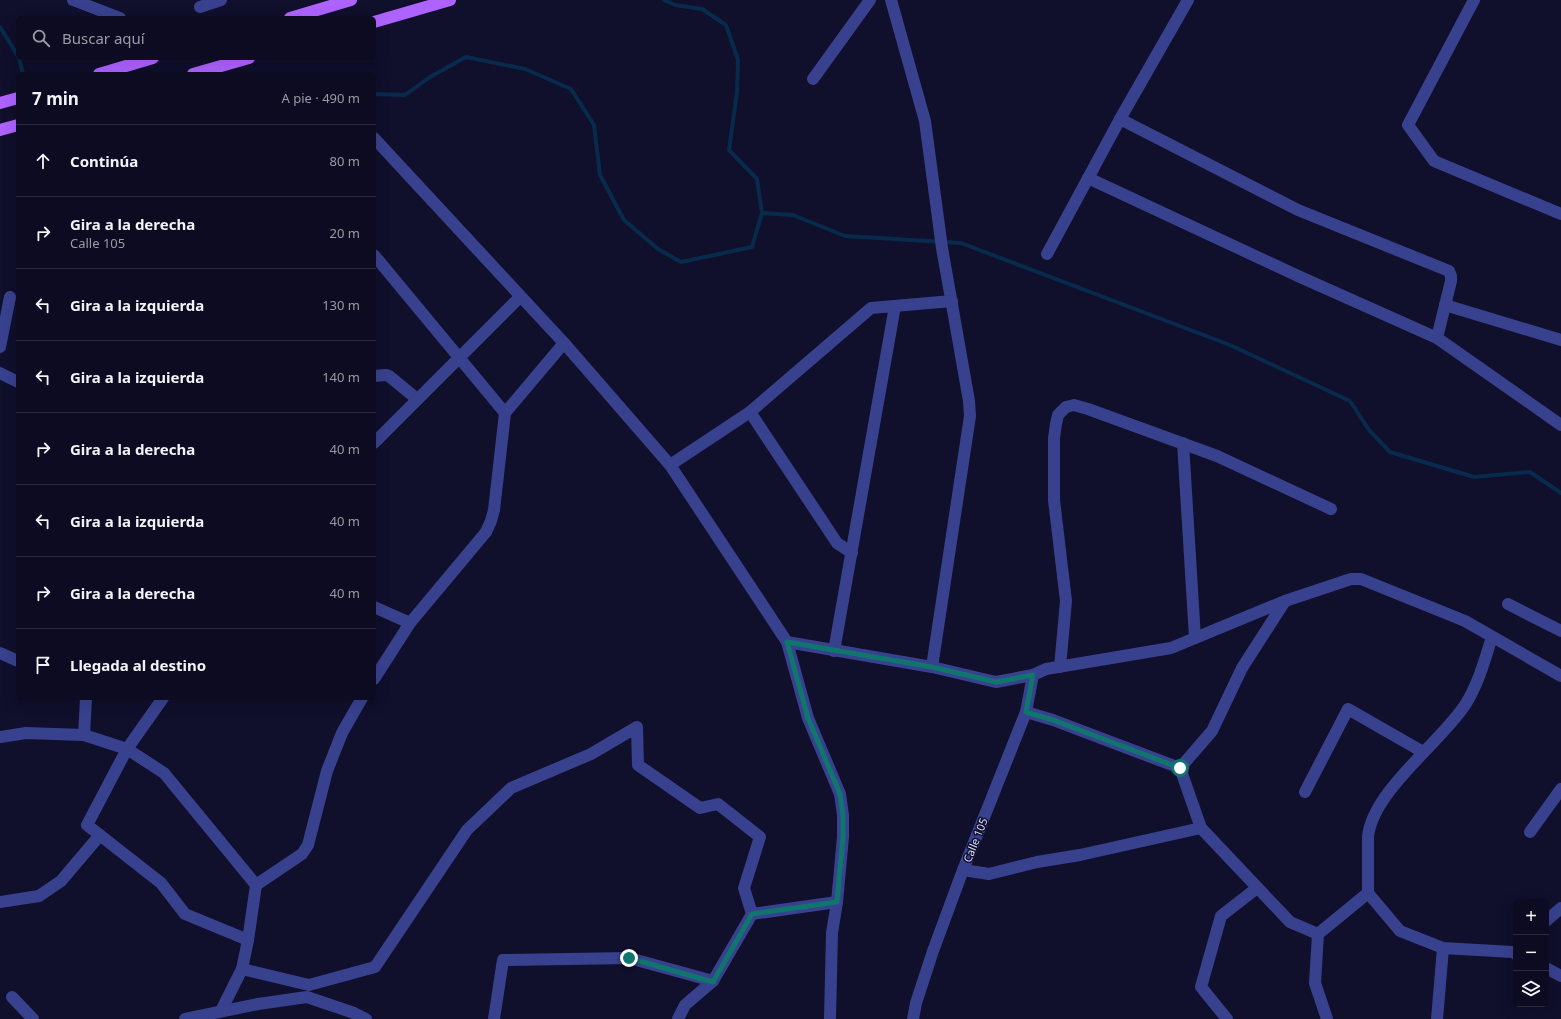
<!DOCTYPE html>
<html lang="es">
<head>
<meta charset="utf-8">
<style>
	:root { --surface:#0c0b21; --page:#15142a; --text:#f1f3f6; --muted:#9a9ba5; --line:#2c2b3f }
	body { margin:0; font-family:"Noto Sans",sans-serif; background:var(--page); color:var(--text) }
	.controls { position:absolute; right:12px; bottom:12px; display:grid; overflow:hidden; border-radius:6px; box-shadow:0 4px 16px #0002 }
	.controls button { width:36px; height:36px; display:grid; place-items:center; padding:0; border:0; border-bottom:1px solid var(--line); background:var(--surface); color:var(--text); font:20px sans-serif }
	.stop { position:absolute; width:12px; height:12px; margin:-9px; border:3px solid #0f766e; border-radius:50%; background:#fff }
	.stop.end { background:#0f766e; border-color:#fff; box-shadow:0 1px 4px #0008 }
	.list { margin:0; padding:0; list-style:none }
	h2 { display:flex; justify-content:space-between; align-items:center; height:52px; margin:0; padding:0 16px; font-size:17px }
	h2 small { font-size:13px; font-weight:400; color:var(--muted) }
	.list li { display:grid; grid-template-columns:26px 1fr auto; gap:12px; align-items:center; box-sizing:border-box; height:72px; padding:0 16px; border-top:1px solid var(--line) }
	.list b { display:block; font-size:15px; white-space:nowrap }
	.list p { margin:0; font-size:13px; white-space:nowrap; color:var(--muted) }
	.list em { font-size:13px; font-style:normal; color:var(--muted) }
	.icon { flex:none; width:22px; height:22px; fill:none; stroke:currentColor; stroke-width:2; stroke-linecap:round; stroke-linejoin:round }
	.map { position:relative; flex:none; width:1561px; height:1019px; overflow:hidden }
	.search { position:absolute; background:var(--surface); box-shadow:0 4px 16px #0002; left:16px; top:16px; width:360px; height:44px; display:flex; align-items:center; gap:10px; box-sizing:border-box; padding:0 14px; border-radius:6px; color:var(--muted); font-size:15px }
	.panel { position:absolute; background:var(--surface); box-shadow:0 4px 16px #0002; left:16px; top:72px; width:360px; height:628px; border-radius:6px }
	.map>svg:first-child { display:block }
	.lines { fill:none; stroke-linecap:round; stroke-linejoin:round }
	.stream { stroke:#082b4d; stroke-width:4 }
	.minor { stroke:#38418e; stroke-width:12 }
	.major { stroke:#ae62ff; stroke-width:12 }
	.route { stroke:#0f766e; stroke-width:5 }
	.labels { text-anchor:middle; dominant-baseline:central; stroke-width:3; stroke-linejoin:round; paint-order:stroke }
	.street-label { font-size:11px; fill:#dbdcff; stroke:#100f2c }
</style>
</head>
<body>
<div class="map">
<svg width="1561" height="1019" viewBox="0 0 1561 1019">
	<rect width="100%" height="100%" fill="#100f2c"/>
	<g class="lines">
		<g class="stream">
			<polyline points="664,0 675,5 702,9 726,25 738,60 737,92 729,150 757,179 762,213"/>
			<polyline points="0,27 18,56"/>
			<polyline points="19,58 23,74"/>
			<polyline points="374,94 405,95 430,77 466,57 525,69 571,89 594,125 600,175 624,220 658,249 681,262 752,247 762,213 793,215 845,236 961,243 1230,345 1350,401 1369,430 1390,452 1474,477 1530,472 1561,493"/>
		</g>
		<g class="minor">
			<polyline points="73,0 120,18"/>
			<polyline points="891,0 925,121 942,248 969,401 970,416 932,667"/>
			<polyline points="1474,0 1408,125 1434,161 1561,214"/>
			<polyline points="200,7 221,0"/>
			<polyline points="813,79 870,0"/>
			<polyline points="1120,119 1298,210 1449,271 1451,276 1451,281 1437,338"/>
			<polyline points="374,138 564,343 670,465 787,642 808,718 840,794 843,815 843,837 837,902 832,933 830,1019"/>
			<polyline points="1088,178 1298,276 1437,338 1561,425"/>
			<polyline points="1047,254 1120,119 1188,0"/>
			<polyline points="374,255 505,413"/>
			<polyline points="1445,305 1561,340"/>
			<polyline points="0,347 10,297"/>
			<polyline points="0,373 18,382"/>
			<polyline points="374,376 386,375 389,376 417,399"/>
			<polyline points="750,412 837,543 852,553"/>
			<polyline points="374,443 520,297"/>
			<polyline points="1183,443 1195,638"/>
			<polyline points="670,465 750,412 871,308 952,301"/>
			<polyline points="1508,604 1561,631"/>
			<polyline points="374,607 410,623"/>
			<path d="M1492,637C1485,659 1478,685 1465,705C1440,743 1372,792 1368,837V893L1400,931L1443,948L1512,952L1516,954"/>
			<polyline points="787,642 932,667 996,682 1033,675"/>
			<polyline points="834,651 895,306"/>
			<polyline points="0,653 18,661"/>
			<polyline points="1060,667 1066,601 1054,500 1054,438 1056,424 1058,415 1066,407 1074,405 1088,409 1217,456 1331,509"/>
			<polyline points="374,679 410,623 486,532 491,521 494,510 505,413 564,343"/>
			<polyline points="163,698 127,749 87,825 161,883 185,914 248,940"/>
			<polyline points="1026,712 1053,720 1180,768 1212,731 1242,668 1285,601"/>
			<polyline points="84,735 86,698"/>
			<polyline points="0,737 26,733 84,735 127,749 164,773 256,885 248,940 242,969 221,1011"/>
			<polyline points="1180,768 1201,828 1290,922 1318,934"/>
			<polyline points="1305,792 1348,709 1423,752"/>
			<polyline points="1530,832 1561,789"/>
			<polyline points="963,870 989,874 1037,862 1080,855 1201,828"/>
			<polyline points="256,885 302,854 308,845 327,771 342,733 362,698"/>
			<polyline points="0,902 39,896 61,881 100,835"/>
			<polyline points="752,914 837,902"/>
			<polyline points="1546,921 1561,908"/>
			<polyline points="1546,968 1561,976"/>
			<polyline points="242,969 309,985 375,967 467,830 511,788 591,754 637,727 638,765 700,808 718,804 760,837 744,888 752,914 713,981 685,1005 678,1019"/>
			<polyline points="12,997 33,1019"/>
			<polyline points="185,1019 258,1004 307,997 354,1013 366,1019"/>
			<polyline points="494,1019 503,960 629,958 713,981"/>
			<polyline points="913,1019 916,1003 933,951 963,870 1026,712 1033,675 1046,669 1171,648 1285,601 1351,579 1361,579 1465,621 1561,676"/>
			<polyline points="1227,1019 1201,987 1221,916 1257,888"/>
			<polyline points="1327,1019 1315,983 1318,934 1368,893"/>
			<polyline points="1437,1019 1443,948"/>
		</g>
		<g class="major">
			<polyline points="290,18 351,0"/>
			<polyline points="374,22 450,0"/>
			<polyline points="99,74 153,58"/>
			<polyline points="193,74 249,58"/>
			<polyline points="0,103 18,98"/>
			<polyline points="0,130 18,125"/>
		</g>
	</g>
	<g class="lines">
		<polyline class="route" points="629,958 713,982 752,914 837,902 843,837 843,815 840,794 808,718 787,642 932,667 996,682 1033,675 1026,712 1053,720 1180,768"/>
	</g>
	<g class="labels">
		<g class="street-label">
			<text transform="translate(975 840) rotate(-68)">Calle 105</text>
		</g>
	</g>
</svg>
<div class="controls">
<button>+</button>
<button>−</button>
<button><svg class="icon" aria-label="layers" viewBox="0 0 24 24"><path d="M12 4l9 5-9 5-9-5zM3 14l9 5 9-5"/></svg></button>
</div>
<div class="stop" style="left:1180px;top:768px"></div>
<div class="stop end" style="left:629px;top:958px"></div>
<div class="search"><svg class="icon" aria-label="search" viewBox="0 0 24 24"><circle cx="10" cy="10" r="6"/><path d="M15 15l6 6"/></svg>Buscar aquí</div>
<section class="panel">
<h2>7 min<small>A pie · 490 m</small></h2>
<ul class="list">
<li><svg class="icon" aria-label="ahead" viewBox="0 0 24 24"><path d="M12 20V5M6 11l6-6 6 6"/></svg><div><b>Continúa</b></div><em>80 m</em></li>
<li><svg class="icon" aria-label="right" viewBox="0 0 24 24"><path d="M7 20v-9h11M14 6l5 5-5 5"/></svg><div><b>Gira a la derecha</b><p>Calle 105</p></div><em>20 m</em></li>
<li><svg class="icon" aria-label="left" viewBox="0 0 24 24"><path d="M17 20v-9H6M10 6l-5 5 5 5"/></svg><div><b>Gira a la izquierda</b></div><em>130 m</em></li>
<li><svg class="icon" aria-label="left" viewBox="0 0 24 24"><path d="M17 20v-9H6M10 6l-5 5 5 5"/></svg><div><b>Gira a la izquierda</b></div><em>140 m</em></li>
<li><svg class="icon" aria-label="right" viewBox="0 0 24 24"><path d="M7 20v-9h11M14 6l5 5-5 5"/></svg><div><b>Gira a la derecha</b></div><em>40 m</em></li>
<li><svg class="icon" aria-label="left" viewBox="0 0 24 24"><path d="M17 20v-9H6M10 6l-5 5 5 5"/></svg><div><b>Gira a la izquierda</b></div><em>40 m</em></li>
<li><svg class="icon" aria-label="right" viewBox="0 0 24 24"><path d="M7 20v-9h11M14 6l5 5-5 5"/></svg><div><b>Gira a la derecha</b></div><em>40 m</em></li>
<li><svg class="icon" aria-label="arrive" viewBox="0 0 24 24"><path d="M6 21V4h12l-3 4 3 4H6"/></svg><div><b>Llegada al destino</b></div></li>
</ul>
</section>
</div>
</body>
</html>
